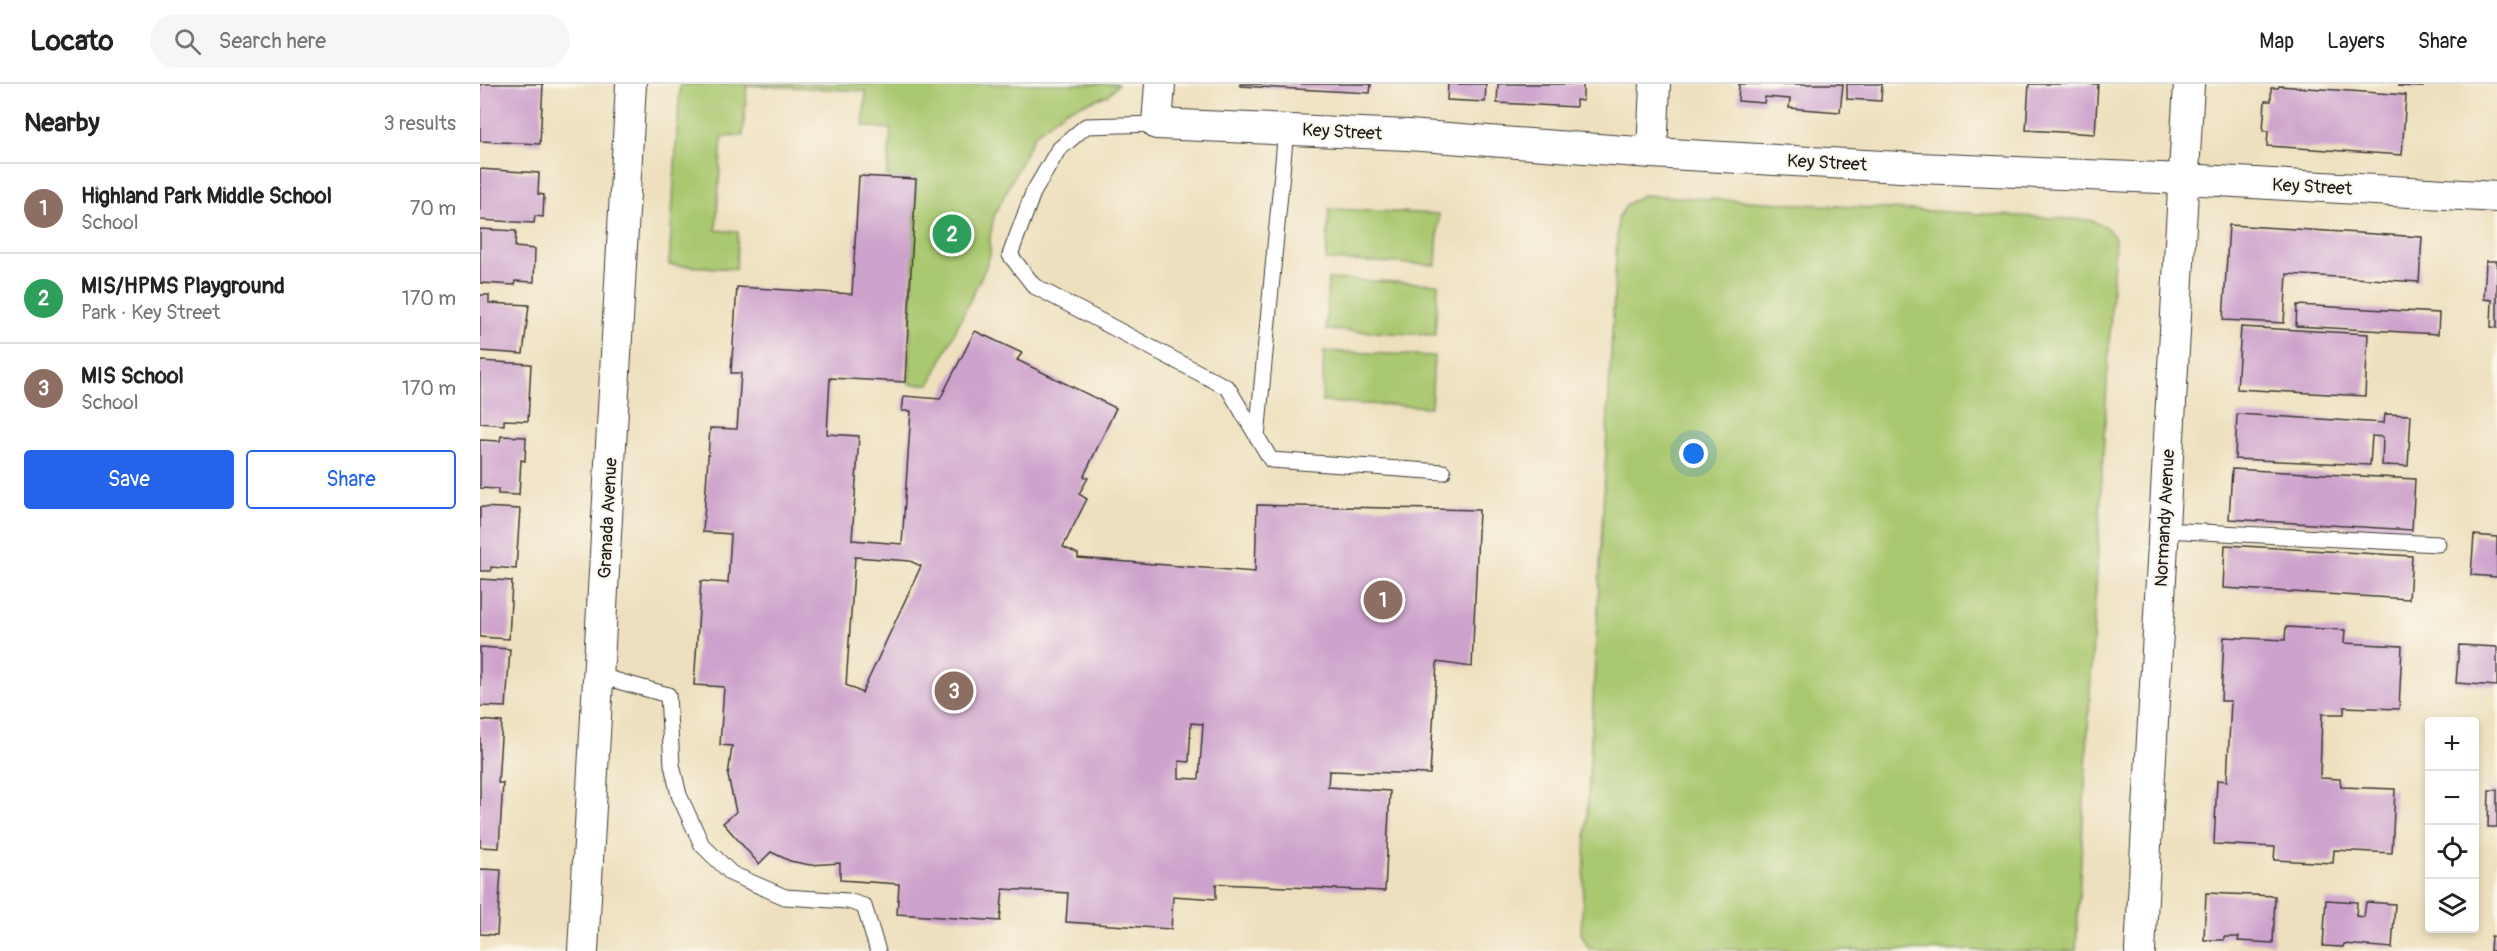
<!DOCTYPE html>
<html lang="en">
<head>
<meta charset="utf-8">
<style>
	:root { --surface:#fff; --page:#f6f6f6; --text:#222; --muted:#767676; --line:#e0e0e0; --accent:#2563eb }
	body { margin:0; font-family:Pangolin,sans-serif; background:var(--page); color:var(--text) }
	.controls { position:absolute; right:18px; bottom:18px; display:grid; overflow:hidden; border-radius:6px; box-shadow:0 3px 9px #0003 }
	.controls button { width:54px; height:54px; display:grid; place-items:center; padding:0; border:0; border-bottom:2px solid var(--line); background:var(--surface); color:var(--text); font:30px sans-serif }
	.you { position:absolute; left:1214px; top:370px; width:21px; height:21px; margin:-15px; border:4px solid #fff; border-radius:50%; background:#1a73e8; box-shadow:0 0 0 9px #1a73e833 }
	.badge { display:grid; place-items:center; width:39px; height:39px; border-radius:50%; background:var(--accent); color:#fff; font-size:20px; font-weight:700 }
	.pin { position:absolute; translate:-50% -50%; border:3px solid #fff; box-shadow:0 2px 6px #0006 }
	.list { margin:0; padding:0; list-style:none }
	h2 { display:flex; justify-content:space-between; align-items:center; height:78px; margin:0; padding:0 24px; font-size:26px }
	h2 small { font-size:20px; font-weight:400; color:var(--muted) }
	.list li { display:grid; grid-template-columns:39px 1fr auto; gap:18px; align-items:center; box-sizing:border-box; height:90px; padding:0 24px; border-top:2px solid var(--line) }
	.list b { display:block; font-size:22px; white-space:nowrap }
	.list p { margin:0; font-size:20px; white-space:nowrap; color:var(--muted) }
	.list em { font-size:20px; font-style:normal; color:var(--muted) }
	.actions { display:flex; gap:12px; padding:18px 24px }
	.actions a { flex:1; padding:14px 0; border:2px solid var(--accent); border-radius:6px; text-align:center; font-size:21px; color:var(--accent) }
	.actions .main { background:var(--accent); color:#fff }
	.icon { flex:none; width:33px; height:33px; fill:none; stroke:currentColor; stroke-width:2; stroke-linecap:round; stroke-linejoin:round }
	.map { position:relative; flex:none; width:2017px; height:867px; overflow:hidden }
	header { display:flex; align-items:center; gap:36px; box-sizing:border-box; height:84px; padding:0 30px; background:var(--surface); border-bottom:2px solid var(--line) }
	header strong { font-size:28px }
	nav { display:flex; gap:33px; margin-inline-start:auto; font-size:21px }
	.search { width:420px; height:54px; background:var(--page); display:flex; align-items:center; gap:15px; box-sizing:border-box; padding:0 21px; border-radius:33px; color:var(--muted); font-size:22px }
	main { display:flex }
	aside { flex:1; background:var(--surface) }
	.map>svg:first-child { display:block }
	.green { fill:#aac86f; stroke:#637246; stroke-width:1.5 }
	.building { fill:#cda2cc; fill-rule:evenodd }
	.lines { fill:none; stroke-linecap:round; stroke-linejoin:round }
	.service-casing { stroke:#3c3934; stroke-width:17 }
	.minor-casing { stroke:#3c3934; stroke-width:32 }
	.service { stroke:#fff; stroke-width:15 }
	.minor { stroke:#fff; stroke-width:30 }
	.labels { text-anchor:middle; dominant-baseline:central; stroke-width:4.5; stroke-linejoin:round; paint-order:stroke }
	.street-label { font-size:18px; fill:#1c1c1c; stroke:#fbf7ec }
</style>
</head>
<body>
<header>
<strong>Locato</strong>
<div class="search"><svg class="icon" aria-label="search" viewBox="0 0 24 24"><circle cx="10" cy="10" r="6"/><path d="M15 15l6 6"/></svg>Search here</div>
<nav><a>Map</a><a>Layers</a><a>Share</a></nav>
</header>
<main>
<aside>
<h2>Nearby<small>3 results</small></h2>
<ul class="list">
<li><span class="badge" style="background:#8d6e63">1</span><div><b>Highland Park Middle School</b><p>School</p></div><em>70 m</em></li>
<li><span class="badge" style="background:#2e9e5b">2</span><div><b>MIS/HPMS Playground</b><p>Park · Key Street</p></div><em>170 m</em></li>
<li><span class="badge" style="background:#8d6e63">3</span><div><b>MIS School</b><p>School</p></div><em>170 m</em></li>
</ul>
<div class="actions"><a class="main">Save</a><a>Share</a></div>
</aside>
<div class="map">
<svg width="2017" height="867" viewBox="0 0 2017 867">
	<rect width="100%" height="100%" fill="#fbf7ec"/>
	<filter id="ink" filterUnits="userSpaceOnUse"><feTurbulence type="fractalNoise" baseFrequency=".0167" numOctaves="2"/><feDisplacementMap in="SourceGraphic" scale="12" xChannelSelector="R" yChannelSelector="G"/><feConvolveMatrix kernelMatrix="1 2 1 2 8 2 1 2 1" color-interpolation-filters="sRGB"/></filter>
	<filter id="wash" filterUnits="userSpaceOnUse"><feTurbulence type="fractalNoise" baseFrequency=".008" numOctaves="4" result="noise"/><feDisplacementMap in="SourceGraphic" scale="24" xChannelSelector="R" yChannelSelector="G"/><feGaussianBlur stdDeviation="1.35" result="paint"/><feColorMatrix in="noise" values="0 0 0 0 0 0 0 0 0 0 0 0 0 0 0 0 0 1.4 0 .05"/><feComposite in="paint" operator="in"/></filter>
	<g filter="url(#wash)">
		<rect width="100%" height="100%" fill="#eee0be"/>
		<g class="green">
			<polygon points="200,0 638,0 628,11 586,26 555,50 514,132 510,153 510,171 504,187 450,300 429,300 436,95 407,94 411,45 383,42 386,7 267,1 263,52 242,53 236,146 258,148 256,185 189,181"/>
			<polygon points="1162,111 1610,136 1626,143 1635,154 1596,867 1109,865 1101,849 1138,134 1147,120"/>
			<polygon points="849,125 959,130 956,181 846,176"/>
			<polygon points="848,195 958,200 955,251 846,246"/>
			<polygon points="844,267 954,272 951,323 842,318"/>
		</g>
		<g id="blocks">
			<g class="building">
				<polygon points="0,0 63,0 60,60 0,57"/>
				<polygon points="760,0 891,0 890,9 760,2"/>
				<polygon points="968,0 1006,0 1005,18 967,16"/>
				<polygon points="1018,0 1103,0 1103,17 1096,16 1096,23 1017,19"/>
				<polygon points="1259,0 1363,0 1360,28 1309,24 1310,15 1285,13 1284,19 1258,17"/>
				<polygon points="1367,0 1402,0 1401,17 1367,15"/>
				<polygon points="1549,0 1618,0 1615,50 1546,46"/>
				<polygon points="1919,0 1943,0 1943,3 1919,2"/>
				<polygon points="1799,2 1926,11 1922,71 1787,62 1788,47 1783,47 1785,17 1791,17 1791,4 1798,4"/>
				<polygon points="0,85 59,89 58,110 64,111 63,133 55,132 54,139 0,136"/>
				<path d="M379,92L436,95L425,298L350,294L347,350L379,352L372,456L422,460L431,327H422L424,312L460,315L495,247L542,269L537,276L636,324L604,392L608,394L599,410L607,415L583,463L598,470V474L775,488L777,421L999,426L992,583L957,578L950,690L849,687L848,703L910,707L905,807L736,800V815L693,812L691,845L586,838L588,809L523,805L520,837L417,830L419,800L360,796V779L330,781L310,777L291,768L279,780L243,739L256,728L248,692L252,662L240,661L244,603L214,601L221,497L248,499L251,450L223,448L230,344L257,345L261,289H251L257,203L372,210ZM375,473L430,477L441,482L382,609L366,601ZM711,639L723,640L719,695L699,694V677L709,678Z"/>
				<polygon points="1749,141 1942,153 1939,198 1807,190 1804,239 1743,236"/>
				<polygon points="0,145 36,147 35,163 55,165 54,198 35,197 35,201 0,199"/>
				<polygon points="2006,177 2017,177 2017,244 2011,243 2012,216 2004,215"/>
				<polygon points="0,211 9,211 9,219 49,221 43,270 0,267"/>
				<polygon points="1817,221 1959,229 1958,250 1816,242"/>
				<polygon points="1761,243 1888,250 1885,312 1757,305"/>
				<polygon points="0,277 51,280 48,337 24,336 24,341 0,339"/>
				<polygon points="1757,330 1904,339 1905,330 1931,331 1928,382 1902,381 1903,353 1892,352 1890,381 1755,375"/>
				<polygon points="21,352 46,353 45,377 41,376 39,411 18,410 18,405 0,404 0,356 20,357"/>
				<polygon points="1752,385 1935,395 1932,446 1749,435"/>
				<polygon points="0,423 40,425 36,485 11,483 11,487 0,487"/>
				<polygon points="1994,451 2017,453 2017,493 1991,491"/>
				<polygon points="1745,461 1932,472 1929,515 1743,504"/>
				<polygon points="0,495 32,497 29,555 0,553"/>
				<polygon points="1806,543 1865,546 1864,559 1922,562 1919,625 1864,623 1864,630 1842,630 1840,694 1860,695 1861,703 1915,705 1912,769 1854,766 1853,779 1794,776 1795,763 1734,760 1737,696 1747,697 1751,617 1741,617 1744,553 1805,556"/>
				<polygon points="1979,561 2017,563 2017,602 1976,599"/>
				<polygon points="0,563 30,565 26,623 0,622"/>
				<polygon points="0,636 22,638 18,699 23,699 19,764 0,763"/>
				<polygon points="2009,706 2017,706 2017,743 2008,743"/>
				<polygon points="0,785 21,786 17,851 0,850"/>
				<polygon points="1726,809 1795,812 1793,859 1758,857 1759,853 1744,853 1744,856 1724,856"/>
				<polygon points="1846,816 1877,818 1876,832 1884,833 1886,818 1915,820 1912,864 1864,860 1863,863 1843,862"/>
				<polygon points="2011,852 2017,853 2017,867 2010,867"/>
			</g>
		</g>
	</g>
	<g filter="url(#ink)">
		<use href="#blocks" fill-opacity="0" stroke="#3c3934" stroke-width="1.5"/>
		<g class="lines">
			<defs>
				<g id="service">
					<polyline points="677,40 606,42 578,66 553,109 530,171 554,202 748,304 791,376 963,388"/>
					<polyline points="777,353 806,46"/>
					<polyline points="1684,446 1958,460"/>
					<polyline points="120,592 188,611 192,681 199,711 222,761 252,790 305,813 368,817 384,822 398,867"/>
				</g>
				<g id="minor">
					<polyline points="680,0 677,40 928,51 1172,69 1438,84 1704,95 2017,113"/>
					<polyline points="1172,69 1175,0"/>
					<polyline points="103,867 151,0"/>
					<polyline points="1660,867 1709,0"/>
				</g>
			</defs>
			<use href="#service" class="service-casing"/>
			<use href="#minor" class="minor-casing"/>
			<use href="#service" class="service"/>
			<use href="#minor" class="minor"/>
		</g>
	</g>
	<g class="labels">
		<g class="street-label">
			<text transform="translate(862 48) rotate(3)">Key Street</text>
			<text transform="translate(1347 79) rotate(3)">Key Street</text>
			<text transform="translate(1832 103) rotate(3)">Key Street</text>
			<text transform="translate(128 434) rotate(-87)">Granada Avenue</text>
			<text transform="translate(1685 434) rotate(-87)">Normandy Avenue</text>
		</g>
	</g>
</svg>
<div class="controls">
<button>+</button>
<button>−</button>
<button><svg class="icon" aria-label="locate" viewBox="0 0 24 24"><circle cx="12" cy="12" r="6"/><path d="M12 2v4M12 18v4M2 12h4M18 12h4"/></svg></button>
<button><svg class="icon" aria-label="layers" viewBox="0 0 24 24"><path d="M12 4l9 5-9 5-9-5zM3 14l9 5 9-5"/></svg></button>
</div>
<div class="you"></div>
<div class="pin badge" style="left:903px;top:516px;background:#8d6e63">1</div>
<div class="pin badge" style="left:472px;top:150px;background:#2e9e5b">2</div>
<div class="pin badge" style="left:474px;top:607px;background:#8d6e63">3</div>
</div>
</main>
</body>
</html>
